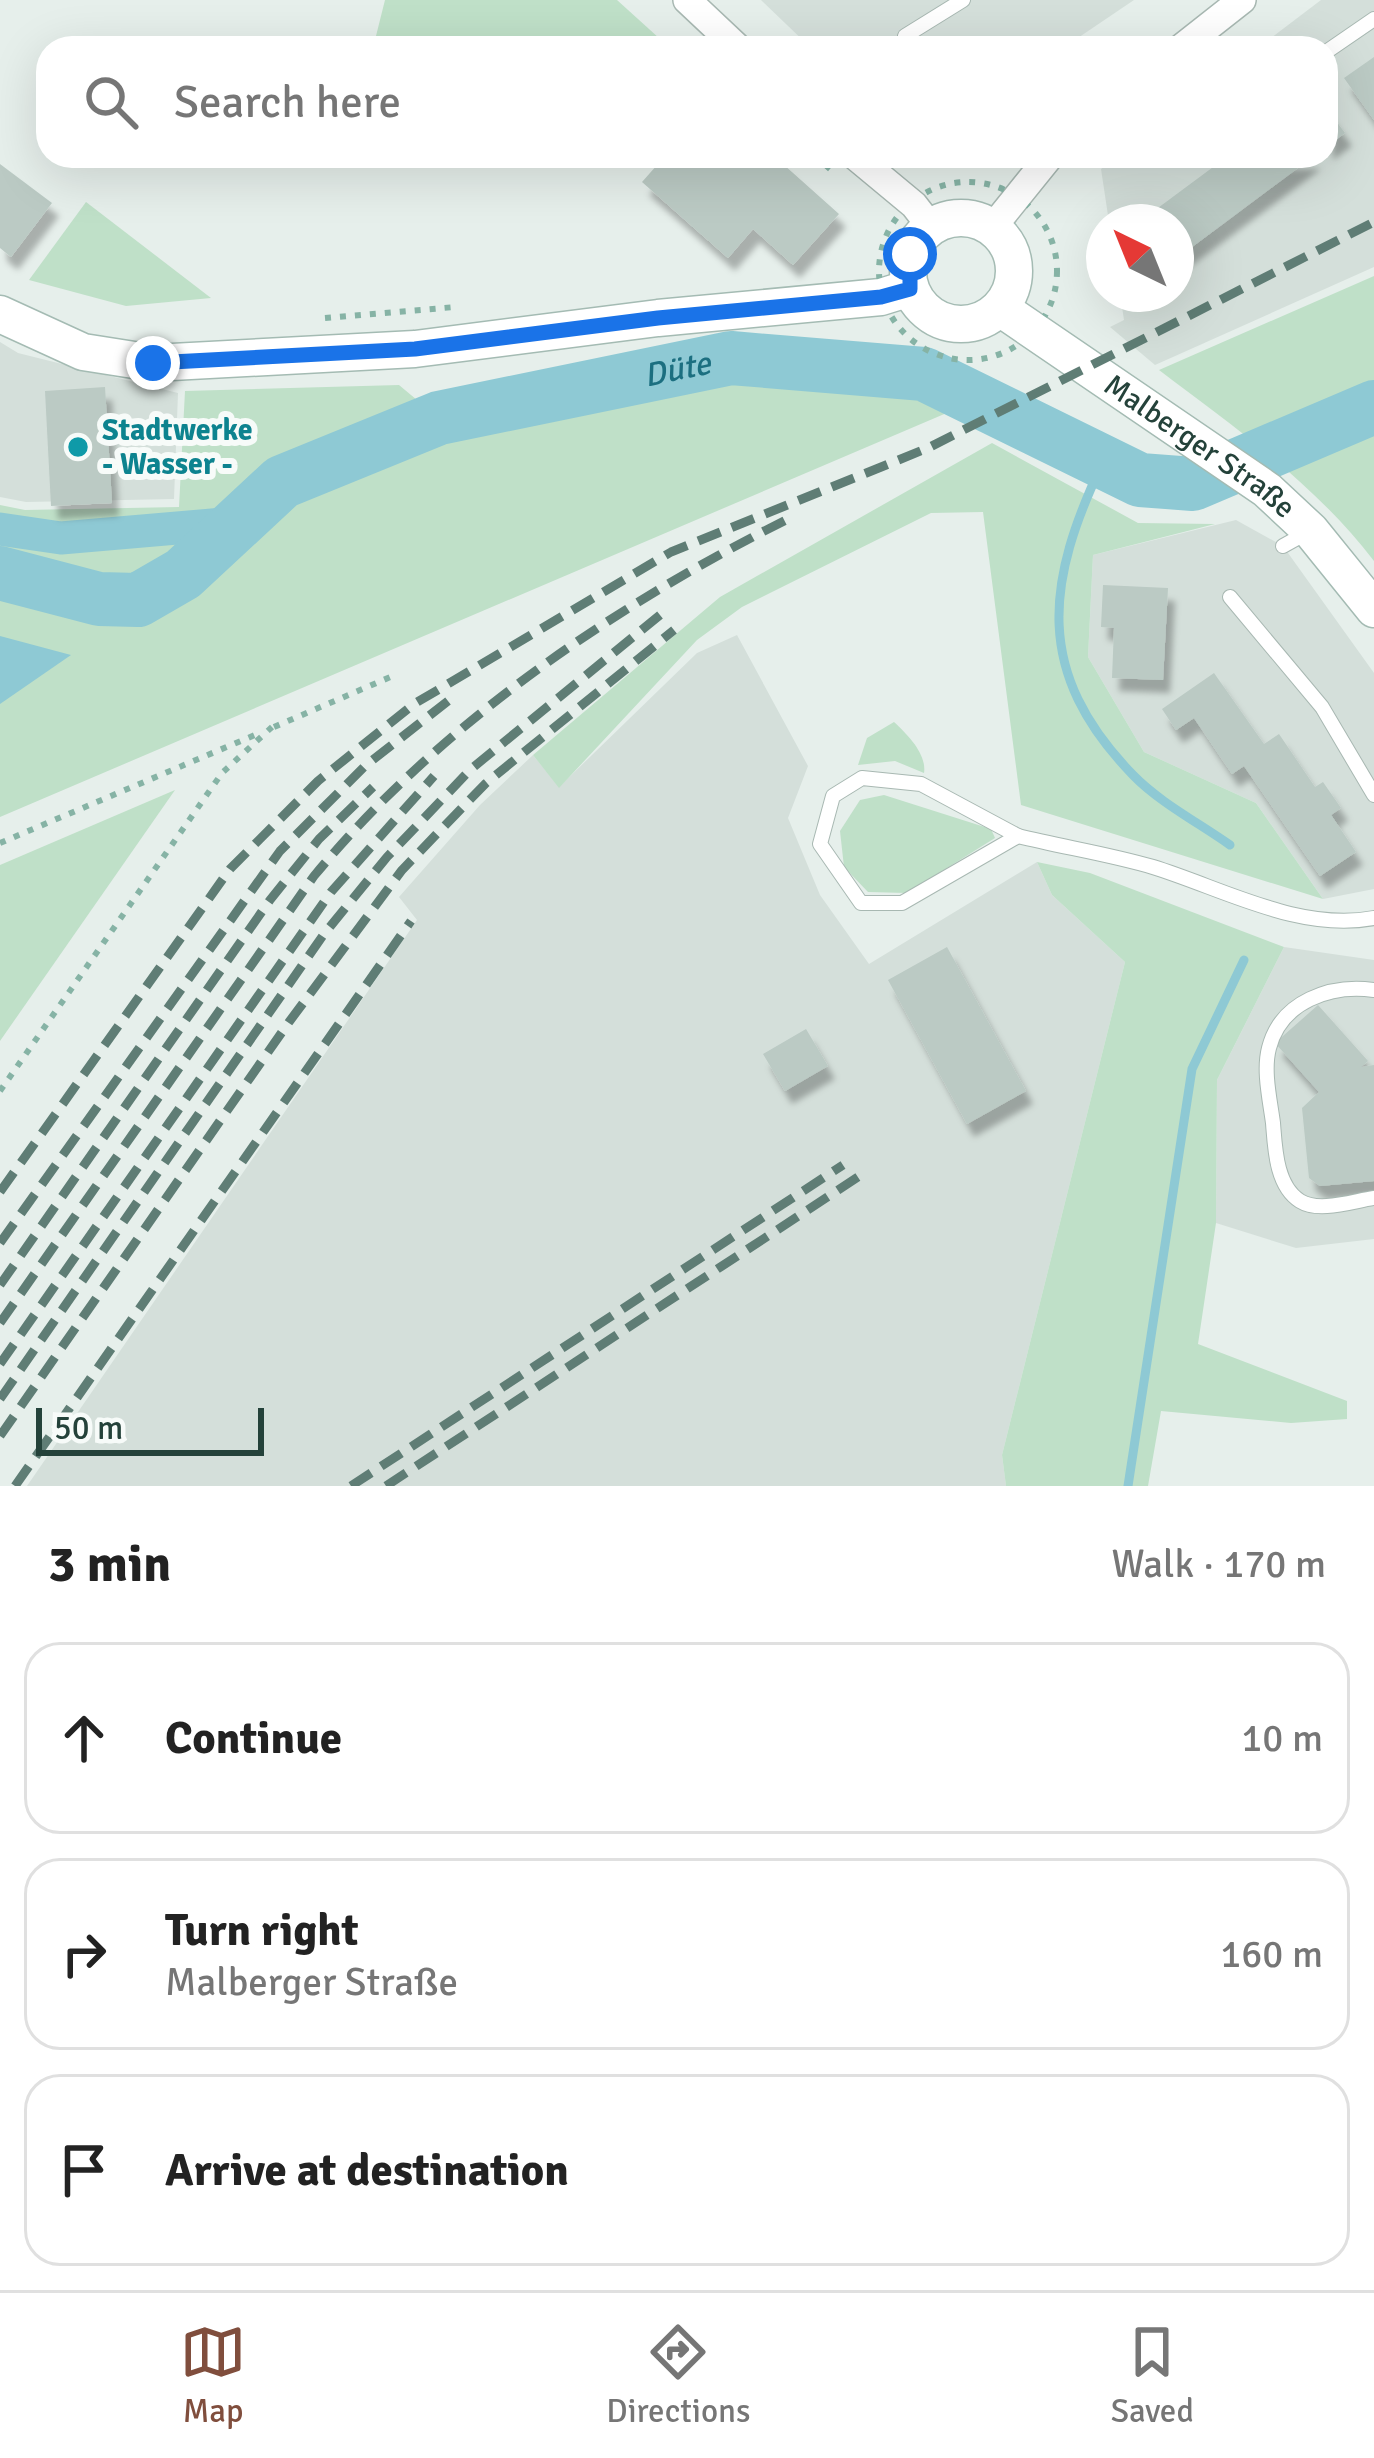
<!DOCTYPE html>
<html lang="en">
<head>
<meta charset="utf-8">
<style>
	:root { --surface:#fff; --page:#f6f6f6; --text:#222; --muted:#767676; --line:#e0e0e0; --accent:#804e3d }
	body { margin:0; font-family:Signika,sans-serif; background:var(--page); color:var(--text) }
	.compass { position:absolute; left:1086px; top:204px; width:108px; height:108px; border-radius:50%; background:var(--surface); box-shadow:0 12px 48px #0002; rotate:317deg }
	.scale { position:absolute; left:36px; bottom:30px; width:228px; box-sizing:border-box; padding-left:12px; border:6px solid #24423a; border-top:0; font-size:33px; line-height:42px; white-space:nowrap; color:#24423a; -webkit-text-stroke:9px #f7fbf9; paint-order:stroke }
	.stop { position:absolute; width:36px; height:36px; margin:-27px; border:9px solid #1a73e8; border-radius:50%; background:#fff }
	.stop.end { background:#1a73e8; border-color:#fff; box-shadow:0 3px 12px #0008 }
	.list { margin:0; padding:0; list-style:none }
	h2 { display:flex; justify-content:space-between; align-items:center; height:156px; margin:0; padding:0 48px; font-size:51px }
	h2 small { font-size:39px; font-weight:400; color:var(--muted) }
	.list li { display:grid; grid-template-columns:78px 1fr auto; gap:36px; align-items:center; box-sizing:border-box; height:192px; margin:0 24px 24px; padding:0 24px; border:3px solid var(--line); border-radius:36px }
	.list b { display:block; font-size:45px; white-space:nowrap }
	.list p { margin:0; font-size:39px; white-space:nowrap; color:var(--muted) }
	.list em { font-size:39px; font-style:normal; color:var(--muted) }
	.icon { flex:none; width:66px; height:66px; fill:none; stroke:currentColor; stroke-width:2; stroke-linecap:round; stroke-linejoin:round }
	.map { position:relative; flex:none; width:1374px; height:1486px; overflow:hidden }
	.search { position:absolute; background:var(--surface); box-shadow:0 12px 48px #0002; left:36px; right:36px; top:36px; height:132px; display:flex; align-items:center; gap:30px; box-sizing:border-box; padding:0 42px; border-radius:36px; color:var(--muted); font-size:45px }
	.sheet { height:804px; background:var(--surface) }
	nav { display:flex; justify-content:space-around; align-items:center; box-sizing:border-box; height:168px; border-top:3px solid var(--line); background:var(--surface); font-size:33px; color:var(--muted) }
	nav a { display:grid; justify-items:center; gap:6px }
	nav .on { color:var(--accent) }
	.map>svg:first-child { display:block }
	.built { fill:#d4dfda }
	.green { fill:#bfe0c8 }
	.water { fill:#8ec9d4 }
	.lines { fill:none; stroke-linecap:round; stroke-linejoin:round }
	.stream { stroke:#8ec9d4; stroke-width:9 }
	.canal { stroke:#8ec9d4; stroke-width:33 }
	.river { stroke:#8ec9d4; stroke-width:54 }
	.building { fill:#bbcac4; filter:url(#shadow) }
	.lane-casing { stroke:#a8b8b2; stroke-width:16 }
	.street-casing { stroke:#a8b8b2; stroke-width:30 }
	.secondary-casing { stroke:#a4bbb3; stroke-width:39 }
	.path { stroke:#86b3a5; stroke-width:6; stroke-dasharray:6 9; stroke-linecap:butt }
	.lane { stroke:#fff; stroke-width:14 }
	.street { stroke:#fff; stroke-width:27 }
	.secondary { stroke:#fff; stroke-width:36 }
	.rail { stroke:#5f7d75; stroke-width:9; stroke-dasharray:24 12; stroke-linecap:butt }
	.route { stroke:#1a73e8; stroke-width:15 }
	.culture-dot { fill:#0f9aa8; stroke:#f7fbf9; stroke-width:4.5 }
	.labels { text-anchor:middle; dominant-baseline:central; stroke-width:12; stroke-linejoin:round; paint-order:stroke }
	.culture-label { font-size:30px; font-weight:bold; fill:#0d838f; stroke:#f7fbf9; text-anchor:start }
	.street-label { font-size:30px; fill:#24423a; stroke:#f7fbf9 }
	.water-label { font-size:33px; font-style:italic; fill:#1c6f80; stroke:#f7fbf9 }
</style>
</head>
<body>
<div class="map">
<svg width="1374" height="1486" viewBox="0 0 1374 1486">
	<defs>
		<filter id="shadow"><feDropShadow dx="7" dy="13" stdDeviation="3" flood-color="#0004"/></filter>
	</defs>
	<rect width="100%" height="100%" fill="#e6efeb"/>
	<g class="built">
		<polygon points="761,0 1134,0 1063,48 811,48"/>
		<polygon points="1321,0 1374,0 1374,267 1155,365 1110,327 1124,320 1120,294 1176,294 1176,222 1109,222 1101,169 1118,156 1326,156 1326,48 1258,48"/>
		<polygon points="0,342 18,353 178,393 174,499 26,502 0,497"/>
		<polygon points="1236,520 1283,546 1374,673 1374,889 1323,899 1256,803 1144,752 1088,657 1093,555"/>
		<polygon points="737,635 808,766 788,818 820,895 869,964 1037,862 1052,895 1125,962 1002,1455 1006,1486 27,1486 417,920 399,897 480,805 533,755 559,787 697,653"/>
		<polygon points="1284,947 1374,960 1374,1239 1296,1248 1216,1223 1217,1080"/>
	</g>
	<g class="green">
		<polygon points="385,0 617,0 670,48 373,48"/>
		<polygon points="86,202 211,298 126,306 29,280"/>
		<path d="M1374,276V561C1314,483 1237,429 1159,370Z"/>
		<polygon points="733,376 891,386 949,412 0,817 0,505 25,510 179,507 185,391 399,385 459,435"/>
		<polygon points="992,443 1138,523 1215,524 1093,555 1088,657 1144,752 1256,803 1323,899 1021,805 983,512 931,513 742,607 697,640 559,788 533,755 720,597"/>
		<path d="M894,722C908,735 927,754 924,773L895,761L858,765L867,738Z"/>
		<polygon points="175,790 0,1041 0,865"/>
		<polygon points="884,795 991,829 995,838 907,893 868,892 844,867 840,831 860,800"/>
		<polygon points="1037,862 1090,873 1284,947 1217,1080 1216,1223 1198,1344 1347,1401 1347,1419 1291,1423 1161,1411 1148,1486 1006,1486 1002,1455 1125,962 1052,895"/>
	</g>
	<polygon class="water" points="0,636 71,655 0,704"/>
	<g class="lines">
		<g class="stream">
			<path d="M1103,462C1046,582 1033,672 1133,775C1159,802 1199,823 1230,845"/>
			<polyline points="1128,1486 1192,1069 1244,960"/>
		</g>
		<polyline class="canal" points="0,529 61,538 235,523"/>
		<path class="river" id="s1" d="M0,573L99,599L138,600L183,574L282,482L439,418L731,358L924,374L1140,480L1193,484L1374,407"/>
	</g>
	<g class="building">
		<polygon points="1374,57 1374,120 1344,78"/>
		<polygon points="1326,108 1345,133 1326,147"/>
		<polygon points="665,156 774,156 839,214 793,265 753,229 728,258 642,182"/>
		<polygon points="1228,156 1314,156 1176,259 1176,222 1139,222"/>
		<polygon points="0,164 52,203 11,257 0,248"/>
		<polygon points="105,387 112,503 51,506 45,391"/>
		<polygon points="1103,585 1168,588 1163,680 1112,678 1114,628 1101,627"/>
		<polygon points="1214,673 1264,744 1279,734 1315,787 1323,782 1341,808 1331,815 1356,852 1320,876 1244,766 1232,774 1194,718 1176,730 1162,709"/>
		<polygon points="947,947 1026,1091 967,1124 888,980"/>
		<polygon points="1318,1005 1368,1061 1361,1067 1374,1065 1374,1181 1320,1186 1309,1178 1302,1108 1319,1092 1275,1043"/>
		<polygon points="806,1029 828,1066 785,1091 763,1054"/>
	</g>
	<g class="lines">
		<defs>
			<g id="lane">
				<polyline points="905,36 963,0"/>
				<polyline points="1326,52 1374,19"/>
				<polyline points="1283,546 1310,531"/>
				<polyline points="1230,597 1322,707 1374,795"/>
				<polygon points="862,778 921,784 1018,836 902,903 861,903 820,844 833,796"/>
				<path d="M1018,836C1062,847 1109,854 1153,867C1224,889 1299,932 1374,918"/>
				<path d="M1374,990C1331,984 1281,1001 1269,1048C1263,1071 1270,1100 1273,1123C1275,1148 1276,1186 1300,1201C1319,1213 1353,1201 1374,1198"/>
			</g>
			<g id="street">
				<polyline points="687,0 738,48"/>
				<polyline points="1181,48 1242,0"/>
				<polyline points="855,156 914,205 931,227"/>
				<polyline points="992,228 1050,156"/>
			</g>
			<g id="secondary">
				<circle cx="961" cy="271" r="53"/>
				<path id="s2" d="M1000,308L1267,490L1311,531L1374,609"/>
				<polyline points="0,314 83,352 153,363 415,349 658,318 881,297 910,288"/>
			</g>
		</defs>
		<use href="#lane" class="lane-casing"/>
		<use href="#street" class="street-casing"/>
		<use href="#secondary" class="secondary-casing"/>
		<g class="path">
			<polyline points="815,156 830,169"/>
			<circle cx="968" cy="271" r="89"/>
			<polyline points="325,318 455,307"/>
			<polyline points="274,727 395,675"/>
			<polyline points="0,843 262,732"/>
			<polyline points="0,1091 222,773 272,727"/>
		</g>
		<use href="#lane" class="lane"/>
		<use href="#street" class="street"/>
		<use href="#secondary" class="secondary"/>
		<g class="rail">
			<polyline points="0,1192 230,869 318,781 414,704 671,552 928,448 1374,222"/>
			<polyline points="0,1243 280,851 365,766 448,701"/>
			<polyline points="0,1285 270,900 319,839 373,787"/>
			<path d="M0,1323L314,876C441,723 613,606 790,518"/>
			<polyline points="0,1364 331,892 434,776"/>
			<polyline points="0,1399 324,934 387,857 471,769 660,615"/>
			<polyline points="0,1436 289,1022 402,870 485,784 674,630"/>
			<polyline points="15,1486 411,921"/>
			<polyline points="351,1486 843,1165"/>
			<polyline points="386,1486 861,1175"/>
		</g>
	</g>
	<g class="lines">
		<polyline class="route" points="153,363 415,349 658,318 881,297 910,289 910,254"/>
	</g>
	<circle class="culture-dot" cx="78" cy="447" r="12"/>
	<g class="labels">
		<g class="culture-label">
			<text x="102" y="430">Stadtwerke<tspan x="102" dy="34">- Wasser -</tspan></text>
		</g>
		<g class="street-label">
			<text stroke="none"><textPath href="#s2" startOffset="243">Malberger Straße</textPath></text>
		</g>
		<g class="water-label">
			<text stroke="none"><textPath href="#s1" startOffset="741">Düte</textPath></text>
		</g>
	</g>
</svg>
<svg class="compass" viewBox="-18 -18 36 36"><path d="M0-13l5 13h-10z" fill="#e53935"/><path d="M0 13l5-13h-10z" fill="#767676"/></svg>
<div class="scale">50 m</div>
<div class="stop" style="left:910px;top:254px"></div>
<div class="stop end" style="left:153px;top:363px"></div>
<div class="search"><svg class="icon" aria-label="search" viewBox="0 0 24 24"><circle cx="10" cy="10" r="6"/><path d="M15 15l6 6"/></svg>Search here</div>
</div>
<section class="sheet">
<h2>3 min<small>Walk · 170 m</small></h2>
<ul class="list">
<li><svg class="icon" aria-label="ahead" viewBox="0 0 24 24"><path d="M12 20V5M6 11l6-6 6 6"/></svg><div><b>Continue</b></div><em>10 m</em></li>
<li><svg class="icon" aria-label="right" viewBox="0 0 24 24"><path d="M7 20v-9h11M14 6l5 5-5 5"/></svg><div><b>Turn right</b><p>Malberger Straße</p></div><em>160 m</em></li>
<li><svg class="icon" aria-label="arrive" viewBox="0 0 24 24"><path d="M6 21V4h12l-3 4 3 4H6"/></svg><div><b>Arrive at destination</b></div></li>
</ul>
</section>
<nav>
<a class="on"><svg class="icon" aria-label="map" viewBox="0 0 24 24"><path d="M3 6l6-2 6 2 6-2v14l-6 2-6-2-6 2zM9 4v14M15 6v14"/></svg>Map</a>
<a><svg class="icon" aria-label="directions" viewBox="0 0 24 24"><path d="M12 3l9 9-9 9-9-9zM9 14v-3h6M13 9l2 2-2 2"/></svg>Directions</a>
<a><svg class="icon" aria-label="saved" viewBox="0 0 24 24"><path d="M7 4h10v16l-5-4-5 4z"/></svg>Saved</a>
</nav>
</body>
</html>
